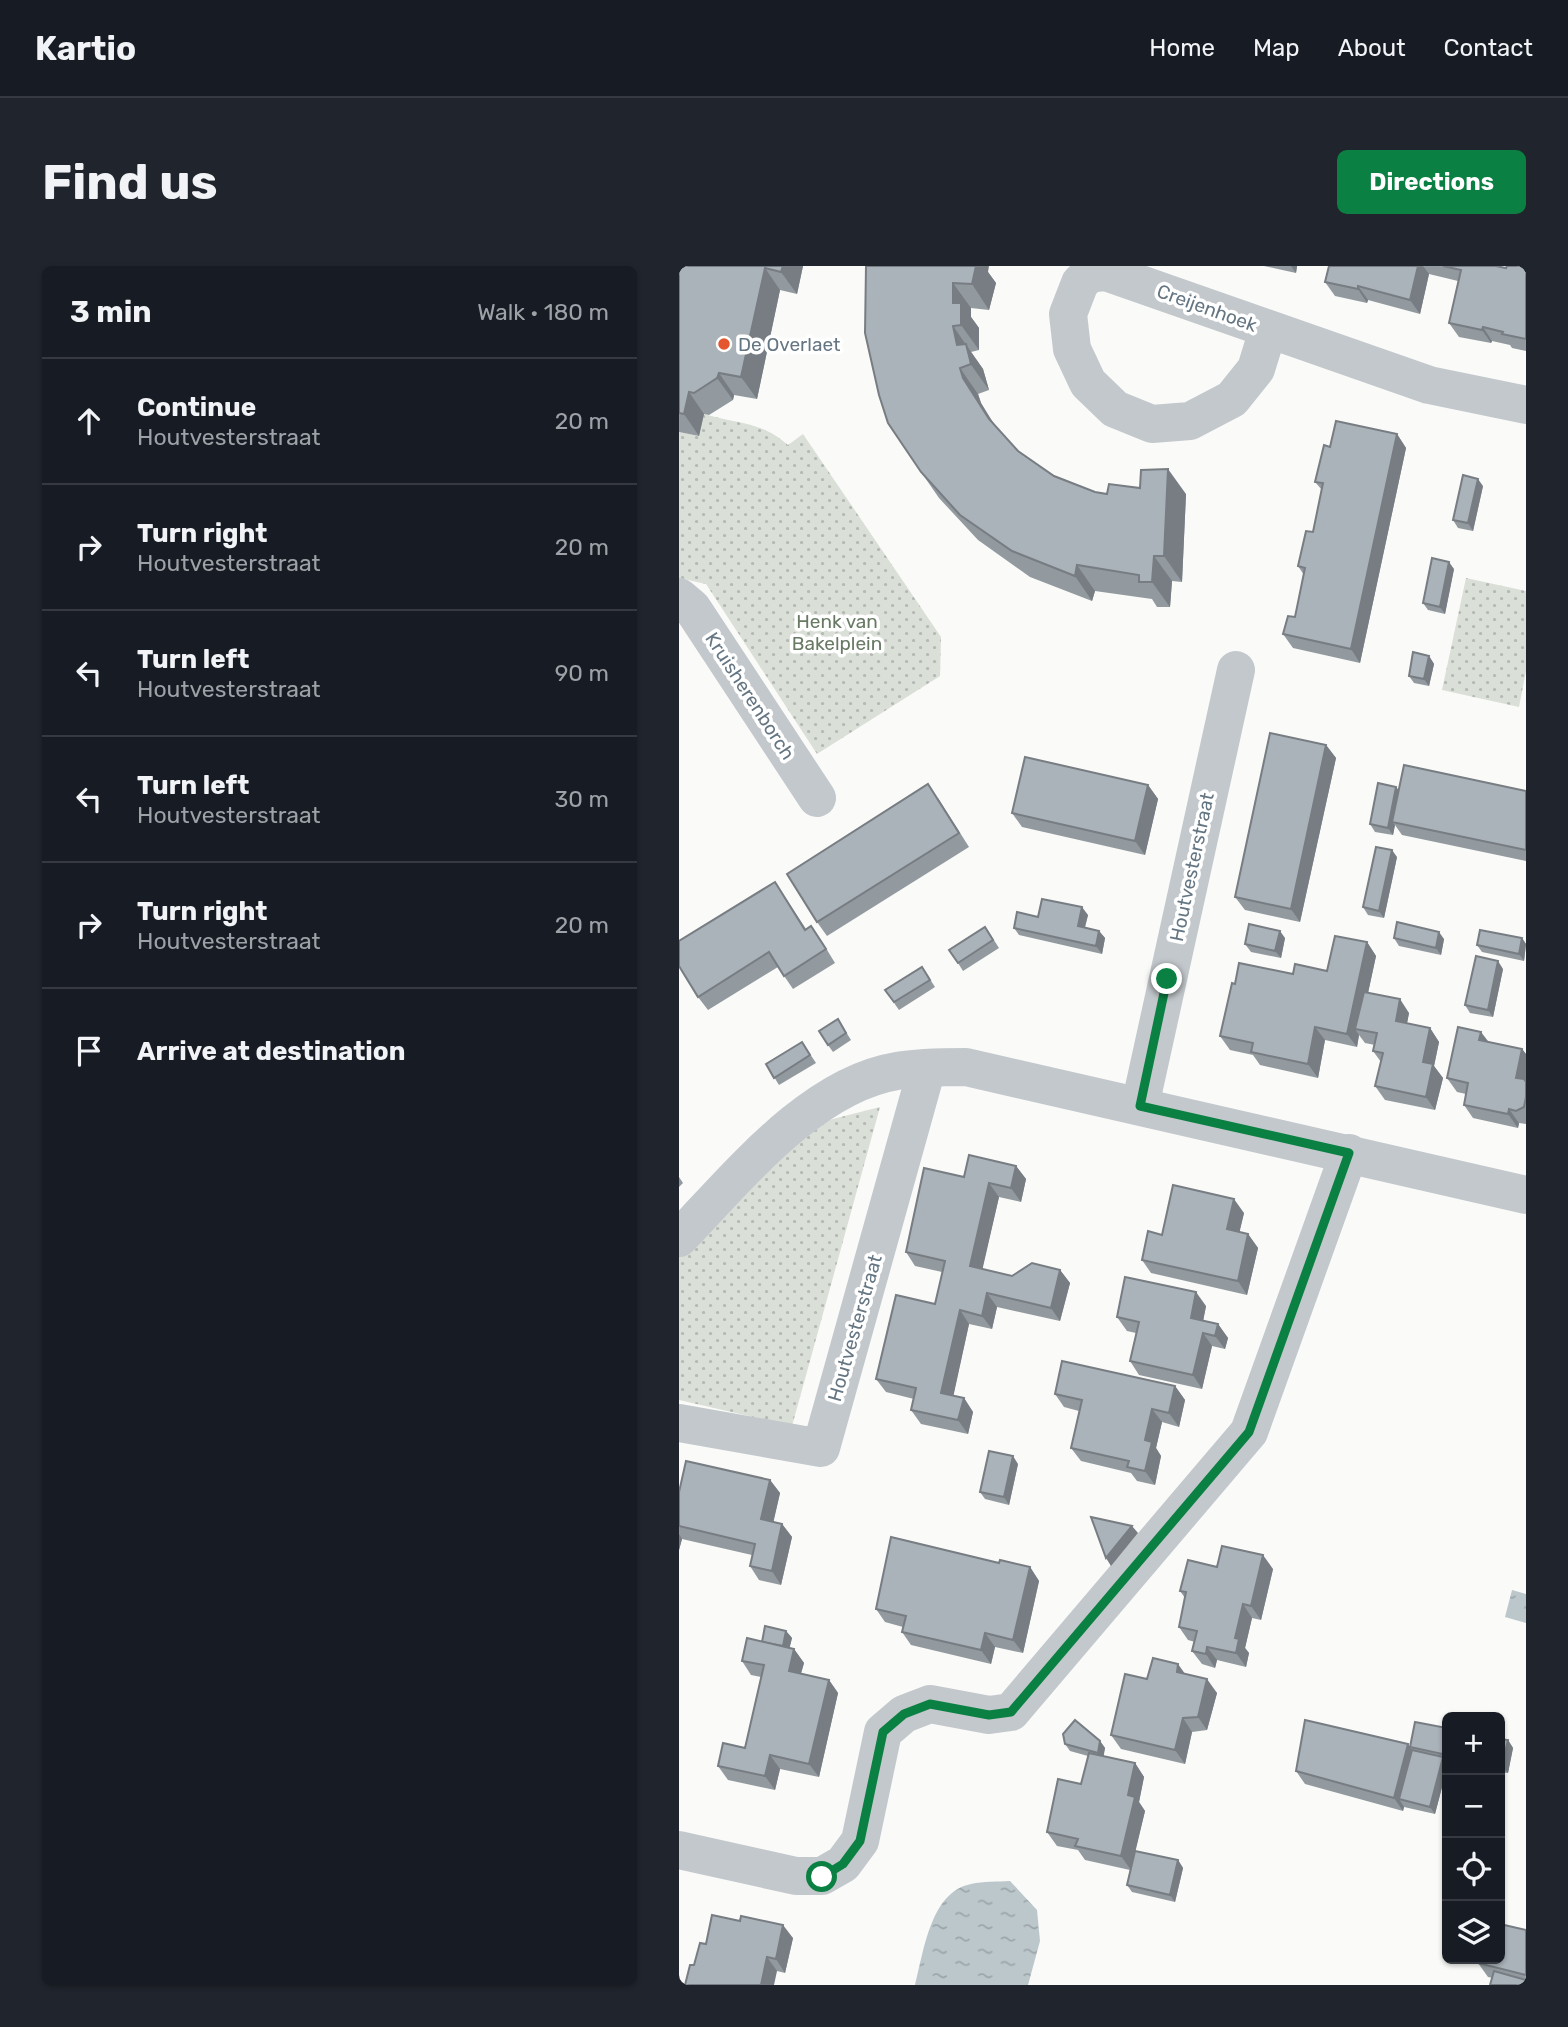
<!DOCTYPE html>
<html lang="en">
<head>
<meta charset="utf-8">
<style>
	:root { --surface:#171b24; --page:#20242c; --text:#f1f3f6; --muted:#9ea1a6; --line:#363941; --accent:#0b8043 }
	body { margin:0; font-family:Rubik,sans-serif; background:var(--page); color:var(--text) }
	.controls { position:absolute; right:21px; bottom:21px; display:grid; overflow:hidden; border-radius:10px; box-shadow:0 2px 5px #0004 }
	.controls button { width:63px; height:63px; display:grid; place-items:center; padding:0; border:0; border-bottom:2px solid var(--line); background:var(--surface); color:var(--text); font:35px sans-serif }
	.stop { position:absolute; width:21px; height:21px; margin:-16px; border:5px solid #0b8043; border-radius:50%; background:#fff }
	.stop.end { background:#0b8043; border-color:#fff; box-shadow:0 2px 7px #0008 }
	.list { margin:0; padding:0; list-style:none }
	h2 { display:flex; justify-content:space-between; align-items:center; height:91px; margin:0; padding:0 28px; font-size:30px }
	h2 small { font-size:23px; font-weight:400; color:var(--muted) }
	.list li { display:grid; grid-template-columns:46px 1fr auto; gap:21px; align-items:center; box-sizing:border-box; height:126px; padding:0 28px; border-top:2px solid var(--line) }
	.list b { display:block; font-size:26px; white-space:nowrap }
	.list p { margin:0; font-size:23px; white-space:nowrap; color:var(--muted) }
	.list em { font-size:23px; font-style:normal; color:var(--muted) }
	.icon { flex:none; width:38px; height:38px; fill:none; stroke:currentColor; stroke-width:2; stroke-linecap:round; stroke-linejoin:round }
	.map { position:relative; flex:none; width:847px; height:1719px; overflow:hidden; border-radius:10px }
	header { display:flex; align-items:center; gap:42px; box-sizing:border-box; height:98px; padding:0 35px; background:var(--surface); border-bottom:2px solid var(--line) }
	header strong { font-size:33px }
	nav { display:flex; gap:38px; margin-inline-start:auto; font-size:24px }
	.intro { display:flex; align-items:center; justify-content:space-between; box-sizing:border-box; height:168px; padding:0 42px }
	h1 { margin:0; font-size:49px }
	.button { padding:18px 32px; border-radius:10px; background:var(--accent); color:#fff; font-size:24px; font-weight:700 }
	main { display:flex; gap:42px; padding:0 42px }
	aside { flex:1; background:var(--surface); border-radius:10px; box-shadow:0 2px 5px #0004 }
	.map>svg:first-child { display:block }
	.grass { fill:url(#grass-dots) }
	.water { fill:url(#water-ripples) }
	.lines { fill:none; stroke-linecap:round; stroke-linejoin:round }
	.street { stroke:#c3c8cc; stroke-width:38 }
	.wall { fill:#929a9f }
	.shaded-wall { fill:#777d82 }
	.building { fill:#aab3b9; stroke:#777d82; stroke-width:2 }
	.route { stroke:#0b8043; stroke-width:9 }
	.poi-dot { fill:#e4572e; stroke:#fff; stroke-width:2.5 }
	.labels { text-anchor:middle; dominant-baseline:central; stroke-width:7; stroke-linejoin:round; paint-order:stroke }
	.street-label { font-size:19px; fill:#657683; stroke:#fff }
	.poi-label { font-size:19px; fill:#657683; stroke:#fff; text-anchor:start }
	.park-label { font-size:19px; fill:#687a64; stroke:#fff }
</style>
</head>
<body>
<header>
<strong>Kartio</strong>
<nav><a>Home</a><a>Map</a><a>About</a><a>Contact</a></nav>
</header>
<div class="intro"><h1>Find us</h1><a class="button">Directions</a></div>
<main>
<aside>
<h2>3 min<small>Walk · 180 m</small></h2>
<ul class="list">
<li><svg class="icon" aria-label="ahead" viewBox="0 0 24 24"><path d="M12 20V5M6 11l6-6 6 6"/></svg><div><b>Continue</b><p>Houtvesterstraat</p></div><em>20 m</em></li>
<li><svg class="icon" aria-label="right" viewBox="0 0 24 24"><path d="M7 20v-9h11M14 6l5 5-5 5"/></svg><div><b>Turn right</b><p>Houtvesterstraat</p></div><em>20 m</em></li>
<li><svg class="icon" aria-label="left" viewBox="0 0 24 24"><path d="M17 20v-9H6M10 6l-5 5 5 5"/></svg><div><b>Turn left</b><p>Houtvesterstraat</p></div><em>90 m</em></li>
<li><svg class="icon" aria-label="left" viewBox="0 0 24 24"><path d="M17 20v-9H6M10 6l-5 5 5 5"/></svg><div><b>Turn left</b><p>Houtvesterstraat</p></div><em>30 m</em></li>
<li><svg class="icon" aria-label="right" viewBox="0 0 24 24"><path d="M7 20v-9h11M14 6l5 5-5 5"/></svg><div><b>Turn right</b><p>Houtvesterstraat</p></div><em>20 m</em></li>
<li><svg class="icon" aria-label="arrive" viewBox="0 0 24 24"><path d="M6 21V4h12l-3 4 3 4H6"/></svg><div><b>Arrive at destination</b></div></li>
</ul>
</aside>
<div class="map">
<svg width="847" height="1719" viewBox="0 0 847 1719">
	<defs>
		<pattern id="grass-dots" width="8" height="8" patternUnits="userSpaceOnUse" patternTransform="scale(1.75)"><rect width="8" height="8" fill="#dadfd7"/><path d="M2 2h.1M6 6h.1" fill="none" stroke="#b4b9b4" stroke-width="1.8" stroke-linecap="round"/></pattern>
		<pattern id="water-ripples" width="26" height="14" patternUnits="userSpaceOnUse" patternTransform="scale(1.75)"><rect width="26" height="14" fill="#bbc7cb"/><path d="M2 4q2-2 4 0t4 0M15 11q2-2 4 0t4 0" fill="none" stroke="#9ca6aa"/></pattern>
	</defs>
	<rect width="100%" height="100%" fill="#fafaf8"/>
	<g class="grass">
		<path d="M25,148C58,158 82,155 109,179L124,168L262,371L261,410L138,488L27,318L0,312V166L20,170Z"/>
		<polygon points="787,312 847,325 847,405 840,441 763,424"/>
		<polygon points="201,841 113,1160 0,1134 0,988 93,895 150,854"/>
	</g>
	<g class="water">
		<polygon points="833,1324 847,1328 847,1357 826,1351"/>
		<path d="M331,1615L358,1644L361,1675L349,1719H236C245,1686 251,1626 292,1618C305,1615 318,1616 331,1615Z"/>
	</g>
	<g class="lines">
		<g class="street">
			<polyline points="589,64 577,103 553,133 511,155 473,158 436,143 409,117 393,83 389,48 401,17 410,8 427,6 750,119 847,139"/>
			<polyline points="0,331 13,342 138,532"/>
			<polyline points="461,840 557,404"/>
			<path d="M0,972C58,912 132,819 218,805C240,801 264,801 287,801L847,929"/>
			<polyline points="0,1157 142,1182 248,802"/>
			<polyline points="0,1584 117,1610 143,1610 164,1598 181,1575 204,1466 225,1448 251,1438 310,1449 332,1446 570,1166 670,887"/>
		</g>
	</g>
	<g class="wall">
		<polygon points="0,0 124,0 118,28 101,24 78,133 55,129 54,134 30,149 25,148 20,170 0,166"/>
		<polygon points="187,0 309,6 317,17 310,44 292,42 292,51 300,62 300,84 292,86 304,103 310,124 299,128 302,137 317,161 339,185 375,210 416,226 428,228 507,228 503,316 493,315 491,341 478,341 473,333 416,325 413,335 351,311 299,274 260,232 242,206"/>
		<polygon points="585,0 618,0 617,7"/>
		<polygon points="650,0 817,0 827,2 847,0 847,85 833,82 831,79 813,75 812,77 780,71 770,57 779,15 750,8 741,48 689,34 688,37 656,30 646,16"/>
		<polygon points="718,168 727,182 681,397 614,382 604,368 616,351 625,309 619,300 634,266 643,224 636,216 651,181"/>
		<polygon points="804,220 794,265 779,262 774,254"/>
		<polygon points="775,303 766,348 749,344 744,337"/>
		<polygon points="750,390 755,398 750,420 735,417 730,410"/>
		<polygon points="647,479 657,492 621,656 566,644 556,631"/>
		<polygon points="469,519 479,533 466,589 343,561 333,547"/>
		<polygon points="717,521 720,524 847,525 847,595 723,569 716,559 714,569 696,566 691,558"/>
		<polygon points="259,532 290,581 148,670 138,656"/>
		<polygon points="718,591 705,652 689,649 684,641"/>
		<polygon points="96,616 127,663 142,674 156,697 114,723 99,701 29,744 19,731"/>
		<polygon points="409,649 406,662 420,665 426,672 423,688 340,669 335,662 359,651"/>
		<polygon points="311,668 320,682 284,705 279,697"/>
		<polygon points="606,672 602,692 572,686 566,678"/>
		<polygon points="715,672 765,673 762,689 720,680"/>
		<polygon points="843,672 847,678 845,695 803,686 798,679"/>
		<polygon points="688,676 697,690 689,727 730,747 728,757 751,762 760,776 755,800 764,812 756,844 706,834 696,820 702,796 694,785 696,779 686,777 680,769 678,781 646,774 639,812 581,799 574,789 551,784 541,770 556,718 614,708 648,705"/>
		<polygon points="243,701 256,721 220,744 206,724"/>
		<polygon points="824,703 814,751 791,747 786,739"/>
		<polygon points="159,753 172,774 154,786 149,779"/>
		<polygon points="123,776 137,797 100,819 87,798"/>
		<polygon points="810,776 843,783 847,788 847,858 840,857 839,862 794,852 785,839 787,828 778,826 768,812"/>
		<polygon points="337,900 347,913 342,936 320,931 303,1003 333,1010 381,1004 391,1017 381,1055 318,1041 313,1063 290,1058 274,1130 285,1132 294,1146 289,1168 242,1158 232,1144 235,1133 207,1126 197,1113 256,1038 263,1006 236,1000 227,986 285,911"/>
		<polygon points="0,911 4,917 0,921"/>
		<polygon points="565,947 560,966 569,968 579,982 568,1029 472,1007 463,994 483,969"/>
		<polygon points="527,1040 524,1055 539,1058 549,1072 546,1083 533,1080 523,1123 460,1109 451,1095 457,1067 448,1065 438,1051"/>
		<polygon points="496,1120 506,1134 500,1161 483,1156 477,1182 482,1190 476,1219 458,1215 452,1207 402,1195 392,1182 400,1145 385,1141 376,1128"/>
		<polygon points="339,1198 330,1239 306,1233 301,1226"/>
		<polygon points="91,1214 101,1227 94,1256 103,1258 113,1271 102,1319 80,1314 71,1300 73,1289 3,1273 0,1284 0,1226"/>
		<polygon points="320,1297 351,1301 360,1315 344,1387 316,1381 312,1398 232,1379 223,1366 224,1361 206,1356 197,1343"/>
		<polygon points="538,1301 594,1303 582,1354 573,1352 566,1382 570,1387 567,1401 538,1394 536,1402 523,1398 513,1385 516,1376 509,1374 500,1361 506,1332 501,1325"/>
		<polygon points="107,1365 113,1372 110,1382 115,1383 125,1397 122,1407 150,1414 159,1427 140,1511 101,1503 96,1524 49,1514 39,1500 66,1482 82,1411 72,1409 63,1395 83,1376"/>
		<polygon points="506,1408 538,1427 528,1464 513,1466 506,1498 442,1483 432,1469 468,1413"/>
		<polygon points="768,1462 768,1495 767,1494 768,1497 768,1502 756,1548 725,1541 724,1545 626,1518 617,1505 729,1478 733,1484 731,1481"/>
		<polygon points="821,1473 829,1474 834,1482 829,1507 821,1506"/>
		<polygon points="421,1475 426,1482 424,1490 456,1497 465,1511 460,1536 466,1545 456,1585 499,1594 504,1602 496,1636 453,1626 448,1619 451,1604 406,1594 399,1584 378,1580 368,1566 402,1518 409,1490 391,1485 386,1478"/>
		<polygon points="61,1655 114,1672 106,1707 98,1705 15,1699 27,1678"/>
		<polygon points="847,1664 847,1719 809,1711 799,1697"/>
	</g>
	<g class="shaded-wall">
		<polygon points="104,0 124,0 118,28 102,6"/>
		<polygon points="297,0 310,0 309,6 317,17 310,44 293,18"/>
		<polygon points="612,0 618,0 617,7"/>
		<polygon points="739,0 744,0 750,8 741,48 731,34"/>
		<polygon points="86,2 101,24 78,133 62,111"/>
		<polygon points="274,17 292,42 292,51 300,62 300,84 282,59 274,37"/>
		<polygon points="679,20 689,34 688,37 679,23"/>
		<polygon points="274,60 304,103 310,124 278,79"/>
		<polygon points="804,61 813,75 812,77 803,64"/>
		<polygon points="281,102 299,128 302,137 327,179 310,153 284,112"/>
		<polygon points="40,107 55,129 54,134 38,112"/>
		<polygon points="10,126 25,148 20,170 5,148"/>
		<polygon points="718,168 727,182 681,397 672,383"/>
		<polygon points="489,203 507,228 503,316 485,290"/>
		<polygon points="799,213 804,220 794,265 789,257"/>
		<polygon points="475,290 493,315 491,341 473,316"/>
		<polygon points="770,296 775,303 766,348 761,341"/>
		<polygon points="398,299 416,325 413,335 396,310"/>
		<polygon points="750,390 755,398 750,420 745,413"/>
		<polygon points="647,479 657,492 621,656 612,643"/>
		<polygon points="469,519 479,533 466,589 456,575"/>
		<polygon points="717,521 722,528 713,556 716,559 714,569 709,562"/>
		<polygon points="713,584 718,591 705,652 700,645"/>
		<polygon points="403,641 409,649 404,667 399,660"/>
		<polygon points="420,665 426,672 423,688 417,680"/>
		<polygon points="601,665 606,672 602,692 596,685"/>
		<polygon points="760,666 765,673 762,689 757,682"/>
		<polygon points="843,672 847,678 845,695 840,688"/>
		<polygon points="688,676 697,690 681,764 676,763 680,769 678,781 668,768"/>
		<polygon points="819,695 824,703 814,751 809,744"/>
		<polygon points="721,733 730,747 726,768 717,755"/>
		<polygon points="636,761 646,774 639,812 629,798"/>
		<polygon points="751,762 760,776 755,800 764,812 756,844 747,831 744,796"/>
		<polygon points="802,766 812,779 800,774"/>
		<polygon points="843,783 847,788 847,823 837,812"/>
		<polygon points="830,843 840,857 839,862 829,848"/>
		<polygon points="337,900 347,913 342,936 332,922"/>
		<polygon points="310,917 320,931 301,1014 291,1000"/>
		<polygon points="555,933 565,947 558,977 548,963"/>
		<polygon points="569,968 579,982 568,1029 559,1015"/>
		<polygon points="381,1004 391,1017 381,1055 372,1042"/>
		<polygon points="517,1026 527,1040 522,1066 512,1052"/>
		<polygon points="308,1027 318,1041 313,1063 303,1050"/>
		<polygon points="281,1044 290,1058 272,1141 262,1127"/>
		<polygon points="539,1058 549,1072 546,1083 536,1070"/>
		<polygon points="524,1067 533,1080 523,1123 514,1109"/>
		<polygon points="496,1120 506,1134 500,1161 490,1147"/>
		<polygon points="285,1132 294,1146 289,1168 279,1154"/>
		<polygon points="473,1143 483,1156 477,1182 482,1190 476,1219 466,1205 466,1174"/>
		<polygon points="334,1190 339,1198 330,1239 325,1231"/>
		<polygon points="91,1214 101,1227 92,1267 82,1253"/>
		<polygon points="103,1258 113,1271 102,1319 93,1305"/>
		<polygon points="453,1260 459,1267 432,1300 427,1292"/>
		<polygon points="0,1268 3,1273 0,1284"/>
		<polygon points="584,1289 594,1303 582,1354 572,1340"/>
		<polygon points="351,1301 360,1315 344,1387 334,1374"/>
		<polygon points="564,1338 573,1352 566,1382 570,1387 567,1401 557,1387 556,1372"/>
		<polygon points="107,1365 113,1372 108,1393 103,1385"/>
		<polygon points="306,1367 316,1381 312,1398 302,1384"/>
		<polygon points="528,1381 538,1394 536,1402 527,1388"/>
		<polygon points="115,1383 125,1397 119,1418 110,1405"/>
		<polygon points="499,1398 509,1412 498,1406"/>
		<polygon points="528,1413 538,1427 528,1464 519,1451"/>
		<polygon points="150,1414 159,1427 140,1511 130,1498"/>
		<polygon points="504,1452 513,1466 506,1498 496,1484"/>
		<polygon points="829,1474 834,1482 829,1507 823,1500"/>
		<polygon points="421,1475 426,1482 424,1494 419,1487"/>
		<polygon points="729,1478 738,1492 720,1533 725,1541 724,1545 715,1532"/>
		<polygon points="91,1489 101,1503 96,1524 86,1510"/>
		<polygon points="764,1491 768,1497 768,1502 756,1548 751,1541"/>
		<polygon points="456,1497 465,1511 460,1536 466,1545 452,1604 442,1590 449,1529"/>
		<polygon points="499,1594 504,1602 496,1636 491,1629"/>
		<polygon points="104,1659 114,1672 106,1707 97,1693"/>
		<polygon points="88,1691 98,1705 95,1719 82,1719"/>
	</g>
	<g class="building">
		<polygon points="0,0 104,0 102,6 86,2 62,111 40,107 38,112 15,127 10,126 5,148 0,147"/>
		<polygon points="187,0 297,0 293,18 274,17 274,37 282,37 282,59 274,60 278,79 287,78 292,98 281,102 284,112 310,153 339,185 375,210 416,226 428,228 430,218 461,222 462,204 489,203 485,290 475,290 473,316 460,316 460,309 398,299 396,310 333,285 281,249 242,206 209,157 200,129 186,67"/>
		<polygon points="650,0 739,0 731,34 679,20 679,23 646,16"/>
		<polygon points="764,0 817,0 827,2 828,0 847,0 847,73 823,68 824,66 804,61 803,64 770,57 782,4"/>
		<polygon points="657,155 718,168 672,383 604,368 609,350 616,351 626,302 619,300 627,265 634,266 644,217 636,216 645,179 651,181"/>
		<polygon points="784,209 799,213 789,257 774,254"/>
		<polygon points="753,292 770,296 761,341 744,337"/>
		<polygon points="734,386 750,390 745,413 730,410"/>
		<polygon points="591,467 647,479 612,643 556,631"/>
		<polygon points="346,491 469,519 456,575 333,547"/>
		<polygon points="725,499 847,525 847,584 713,556"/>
		<polygon points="699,517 717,521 709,562 691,558"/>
		<polygon points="249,518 280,567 138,656 108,608"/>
		<polygon points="697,581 713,584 700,645 684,641"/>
		<polygon points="96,616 126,664 132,660 147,683 105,710 90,686 19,731 0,700 0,675"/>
		<polygon points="363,633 403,641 399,660 420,665 417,680 335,662 338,646 359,651"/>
		<polygon points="718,656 760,666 757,682 715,672"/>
		<polygon points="570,658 601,665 596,685 566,678"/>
		<polygon points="306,661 314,674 279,697 270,684"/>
		<polygon points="801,664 843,672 840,688 798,679"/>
		<polygon points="656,670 688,676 668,768 636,761 629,798 572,786 574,777 541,770 553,717 556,718 560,697 614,708 616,698 648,705"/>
		<polygon points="797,690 819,695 809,744 786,739"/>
		<polygon points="243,701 251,714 215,736 206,724"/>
		<polygon points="685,726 721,733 717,755 751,762 744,796 754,798 747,831 696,820 704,787 694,785 698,767 676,763"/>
		<polygon points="159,753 167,767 149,779 140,765"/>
		<polygon points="779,761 802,766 800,774 843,783 837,812 845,813 847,816 847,831 845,841 837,845 830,843 829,848 785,839 789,817 768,812"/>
		<polygon points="123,776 131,789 95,812 87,798"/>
		<polygon points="290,889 337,900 332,922 310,917 291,1000 333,1010 353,997 381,1004 372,1042 308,1027 303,1050 281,1044 262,1127 285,1132 279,1154 232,1144 237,1122 197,1113 217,1029 256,1038 266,995 227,986 245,902 285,911"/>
		<polygon points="494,919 555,933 548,963 569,968 559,1015 463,994 469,965 483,969"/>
		<polygon points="446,1011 517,1026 512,1052 539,1058 536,1070 524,1067 514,1109 451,1095 460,1056 438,1051"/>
		<polygon points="383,1095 496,1120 490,1147 473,1143 466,1174 473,1176 466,1205 448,1201 450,1195 392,1182 403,1134 376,1128"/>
		<polygon points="310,1185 334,1190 325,1231 301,1226"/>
		<polygon points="7,1195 91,1214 82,1253 103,1258 93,1305 71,1300 76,1278 0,1260 0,1226"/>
		<polygon points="412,1251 453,1260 427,1292"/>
		<polygon points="212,1271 320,1297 321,1294 351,1301 334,1374 306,1367 302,1384 223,1366 227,1350 197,1343"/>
		<polygon points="543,1280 584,1289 572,1340 564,1338 556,1372 560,1373 557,1387 528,1381 527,1388 513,1385 518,1365 500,1361 507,1326 501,1325 509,1294 538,1301"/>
		<polygon points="86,1360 107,1365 104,1380 83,1376"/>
		<polygon points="68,1372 115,1383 110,1405 150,1414 130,1498 91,1489 86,1510 39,1500 44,1477 66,1482 85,1399 63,1395"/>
		<polygon points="474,1392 499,1398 498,1406 528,1413 519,1451 504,1452 496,1484 432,1469 446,1408 468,1413"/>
		<polygon points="396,1454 421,1475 419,1487 386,1478 384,1468"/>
		<polygon points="626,1454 729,1478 715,1532 617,1505"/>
		<polygon points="736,1456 768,1462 768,1489 731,1481"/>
		<polygon points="821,1473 829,1474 823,1500 821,1499"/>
		<polygon points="733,1484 764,1491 751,1541 720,1533"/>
		<polygon points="410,1487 456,1497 449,1529 456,1531 442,1590 396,1580 399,1573 368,1566 379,1513 402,1518"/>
		<polygon points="456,1585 499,1594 491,1629 448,1619"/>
		<polygon points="33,1649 61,1655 62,1650 104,1659 97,1693 88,1691 82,1719 6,1719 11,1699 15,1699 21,1677 27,1678"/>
		<polygon points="821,1658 847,1664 847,1709 799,1697 800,1693 821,1693"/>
		<polygon points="815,1705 847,1714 847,1719 811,1719"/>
	</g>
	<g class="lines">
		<polyline class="route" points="143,1611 164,1598 181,1575 204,1466 225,1448 251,1438 310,1449 332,1446 570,1166 670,887 461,840 488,713"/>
	</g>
	<circle class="poi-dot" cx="45" cy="78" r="7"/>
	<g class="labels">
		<g class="street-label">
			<text transform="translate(528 42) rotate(20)">Creijenhoek</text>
			<text transform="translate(71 430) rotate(57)">Kruisherenborch</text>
			<text transform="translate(513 601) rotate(-78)">Houtvesterstraat</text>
			<text transform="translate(176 1062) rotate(-74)">Houtvesterstraat</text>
		</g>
		<g class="poi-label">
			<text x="59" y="78">De Overlaet</text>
		</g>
		<g class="park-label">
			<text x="158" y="355">Henk van<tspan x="158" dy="22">Bakelplein</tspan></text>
		</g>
	</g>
</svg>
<div class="controls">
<button>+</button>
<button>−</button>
<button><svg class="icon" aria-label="locate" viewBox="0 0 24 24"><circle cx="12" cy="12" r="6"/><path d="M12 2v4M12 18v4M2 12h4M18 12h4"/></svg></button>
<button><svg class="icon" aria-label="layers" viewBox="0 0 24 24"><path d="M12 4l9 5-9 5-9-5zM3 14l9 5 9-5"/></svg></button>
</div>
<div class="stop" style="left:143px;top:1611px"></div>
<div class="stop end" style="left:488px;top:713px"></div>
</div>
</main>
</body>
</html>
